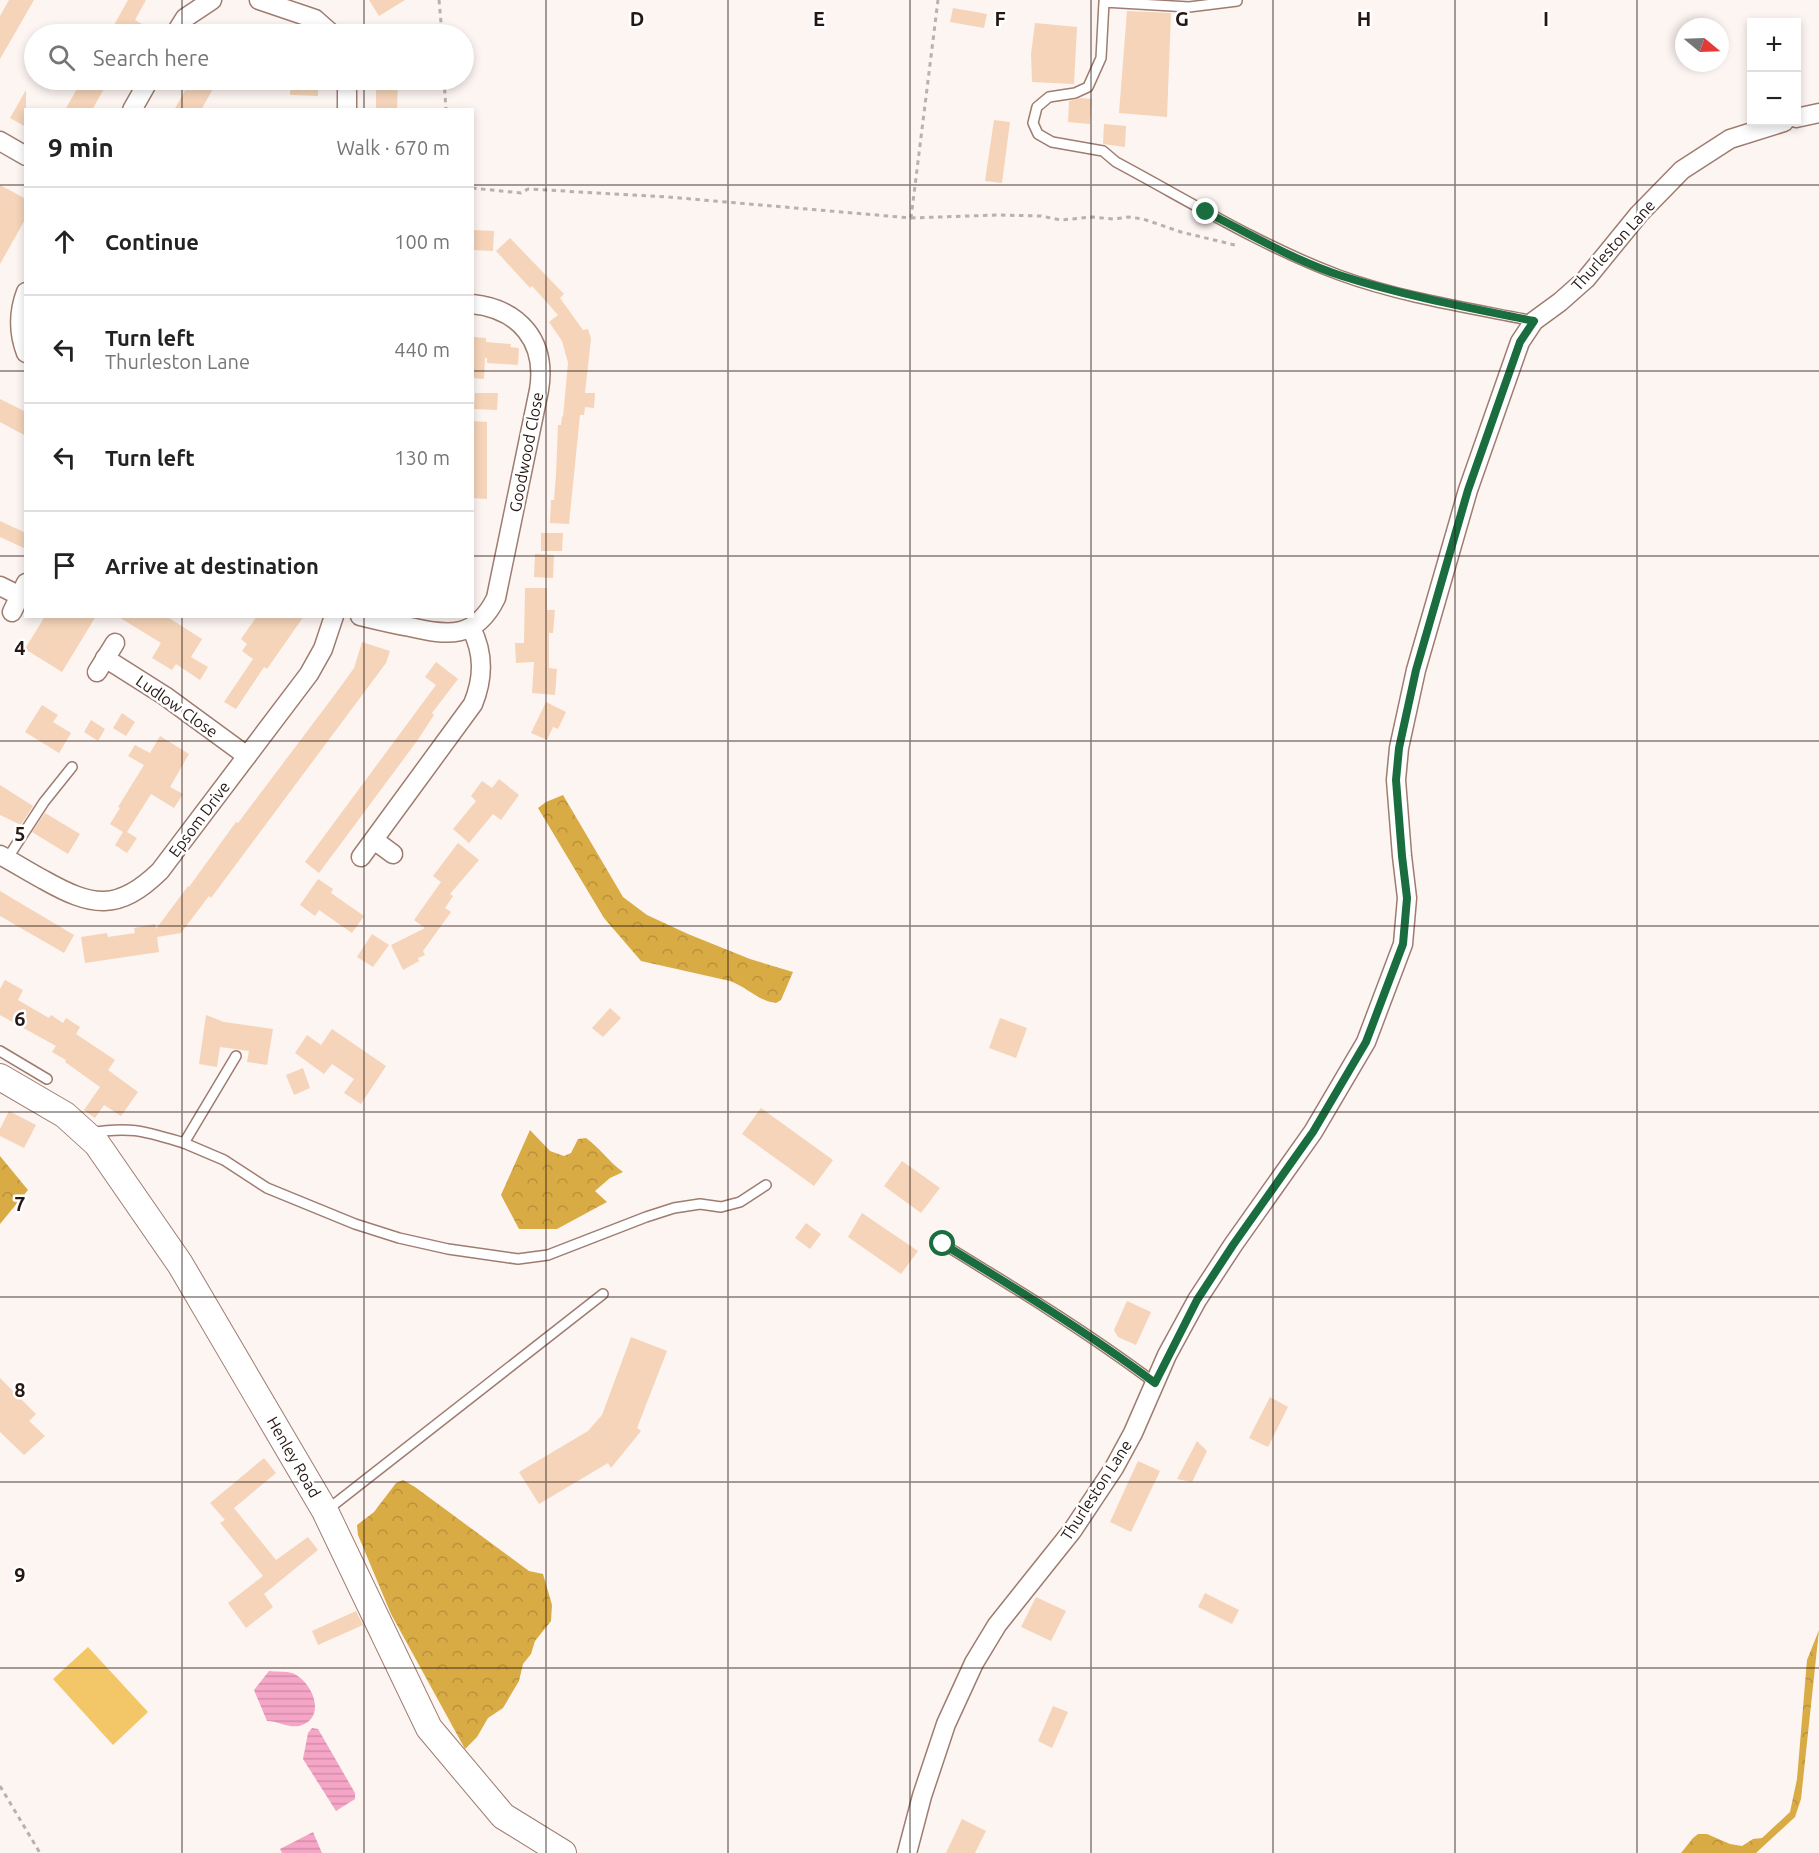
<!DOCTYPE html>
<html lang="en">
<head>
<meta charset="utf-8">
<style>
	:root { --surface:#fff; --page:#f2f2f2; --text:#222; --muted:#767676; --line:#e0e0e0 }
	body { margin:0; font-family:Ubuntu,sans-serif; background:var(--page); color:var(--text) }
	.controls { position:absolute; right:18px; top:18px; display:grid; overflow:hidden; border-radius:0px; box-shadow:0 3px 9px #0003 }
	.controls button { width:54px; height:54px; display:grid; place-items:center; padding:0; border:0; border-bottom:2px solid var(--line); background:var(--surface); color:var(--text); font:30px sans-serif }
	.compass { position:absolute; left:1675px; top:18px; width:54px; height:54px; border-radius:50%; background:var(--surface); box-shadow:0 3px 9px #0003; rotate:109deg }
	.stop { position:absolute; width:18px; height:18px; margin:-14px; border:4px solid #1a6d3e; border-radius:50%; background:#fff }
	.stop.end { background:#1a6d3e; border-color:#fff; box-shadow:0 2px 6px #0008 }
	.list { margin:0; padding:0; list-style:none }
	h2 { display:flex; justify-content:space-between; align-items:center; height:78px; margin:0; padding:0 24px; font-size:26px }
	h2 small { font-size:20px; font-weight:400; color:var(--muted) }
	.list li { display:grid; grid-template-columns:39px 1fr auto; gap:18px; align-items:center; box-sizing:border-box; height:108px; padding:0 24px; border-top:2px solid var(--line) }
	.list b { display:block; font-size:22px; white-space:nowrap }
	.list p { margin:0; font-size:20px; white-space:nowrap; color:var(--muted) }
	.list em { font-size:20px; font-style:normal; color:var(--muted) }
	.icon { flex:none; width:33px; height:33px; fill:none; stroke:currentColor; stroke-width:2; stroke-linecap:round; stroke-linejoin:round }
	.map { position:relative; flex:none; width:1819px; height:1853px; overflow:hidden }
	.search { position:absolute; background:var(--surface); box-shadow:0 3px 9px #0003; left:24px; top:24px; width:450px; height:66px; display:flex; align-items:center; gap:15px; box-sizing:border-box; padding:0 21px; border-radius:33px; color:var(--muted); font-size:22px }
	.panel { position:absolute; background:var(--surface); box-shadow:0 3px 9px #0003; left:24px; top:108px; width:450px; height:510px; border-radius:0px }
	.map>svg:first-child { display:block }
	.forest { fill:url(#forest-crowns) }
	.garden { fill:#f3c767 }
	.water { fill:url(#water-rules) }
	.building { fill:#f5d4b9 }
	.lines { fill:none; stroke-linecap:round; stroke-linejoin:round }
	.lane-casing { stroke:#9f7c70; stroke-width:12 }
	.street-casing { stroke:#9f7c70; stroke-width:21 }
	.secondary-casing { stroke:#9f7c70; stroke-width:28 }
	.path { stroke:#bab0ac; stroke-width:3; stroke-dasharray:4.5 4.5; stroke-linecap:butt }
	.lane { stroke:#fff; stroke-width:9 }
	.street { stroke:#fff; stroke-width:18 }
	.secondary { stroke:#fff; stroke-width:26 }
	.route { stroke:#1a6d3e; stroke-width:8 }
	.grid { fill:none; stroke:#251713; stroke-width:1.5; stroke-opacity:0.55 }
	.labels { text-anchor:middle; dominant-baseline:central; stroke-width:5; stroke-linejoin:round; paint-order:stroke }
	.street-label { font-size:16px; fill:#251713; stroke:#fff }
	.grid-label { font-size:20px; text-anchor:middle; font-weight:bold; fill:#251713; stroke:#fff; stroke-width:5; stroke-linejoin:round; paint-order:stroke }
</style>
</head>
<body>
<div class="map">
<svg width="1819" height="1853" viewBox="0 0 1819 1853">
	<defs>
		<pattern id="forest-crowns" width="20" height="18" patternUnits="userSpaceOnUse" patternTransform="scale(1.5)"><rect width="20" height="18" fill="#d9ab45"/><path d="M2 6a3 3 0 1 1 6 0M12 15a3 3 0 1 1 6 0" fill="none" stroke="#ba923c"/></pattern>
		<pattern id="water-rules" width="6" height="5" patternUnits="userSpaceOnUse" patternTransform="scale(1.5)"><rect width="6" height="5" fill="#f5a5c6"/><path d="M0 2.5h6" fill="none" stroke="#d28da9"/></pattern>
	</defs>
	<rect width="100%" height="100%" fill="#fdf5f2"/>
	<g class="forest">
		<path d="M563,795L623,897L647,915L688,934L750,959L793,972L781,1000L776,1003C758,1001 747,987 730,981L641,961L604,918L538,808L546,802Z"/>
		<path d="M530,1130L550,1151L564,1156L571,1153L578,1139L586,1138C600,1148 609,1162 623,1172L610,1178L595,1191L607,1202L557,1229H519L501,1195Z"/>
		<polygon points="0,1156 28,1190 0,1224"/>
		<polygon points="403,1480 415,1487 529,1571 543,1574 552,1605 551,1621 535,1641 531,1654 523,1664 519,1681 503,1708 488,1718 477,1737 465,1749 391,1614 358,1535 357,1525 374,1512 396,1483"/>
		<polygon points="1819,1630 1801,1799 1795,1817 1756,1853 1681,1853 1693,1838 1698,1834 1707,1834 1730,1844 1742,1846 1753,1839 1762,1838 1790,1812 1797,1779 1807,1660"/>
	</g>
	<polygon class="garden" points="88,1647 148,1712 113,1745 53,1679"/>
	<g class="water">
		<path d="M269,1671C276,1672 286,1671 292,1673C313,1681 328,1719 299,1726C288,1728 278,1721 267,1721L254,1690Z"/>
		<polygon points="312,1728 318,1729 355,1793 355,1799 336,1811 303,1759 308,1733"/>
		<polygon points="313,1832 322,1853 282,1853 280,1849"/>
	</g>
	<g class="building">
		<polygon points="9,0 34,0 0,59 0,16"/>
		<polygon points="128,0 146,0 135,20 142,24 136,34 109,34"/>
		<polygon points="369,0 405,0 379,16"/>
		<polygon points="953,8 987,14 984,28 950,22"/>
		<polygon points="1127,11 1171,13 1167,117 1119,113"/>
		<polygon points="1035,23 1077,27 1074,84 1032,82 1031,54"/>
		<polygon points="82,80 109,80 92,110 65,110"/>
		<polygon points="191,80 218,80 201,110 174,110"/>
		<polygon points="291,80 318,80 318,96 290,95"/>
		<polygon points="376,80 398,80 397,110 376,110"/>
		<polygon points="26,90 26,127 10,118"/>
		<polygon points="1081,98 1092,99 1090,124 1068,122 1069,101"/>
		<polygon points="994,120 1010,122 1002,183 985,181"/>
		<polygon points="1104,124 1126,126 1125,147 1103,144"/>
		<polygon points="0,185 26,199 26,218 0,264"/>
		<polygon points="472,230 494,231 493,251 472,250"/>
		<polygon points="510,238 564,294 560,298 583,330 588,329 591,339 585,393 595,393 594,408 585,407 584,415 580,415 569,524 550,523 551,500 554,500 556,474 558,425 561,425 562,416 563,417 568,363 562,341 549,322 558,315 532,286 530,288 496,251"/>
		<polygon points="472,337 486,338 486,342 511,344 510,347 519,348 518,365 487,363 487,358 485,358 484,379 472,378"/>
		<polygon points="475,393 498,393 497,410 474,409"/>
		<polygon points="0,399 26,412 26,436 0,422"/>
		<polygon points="472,421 487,422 487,499 472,498"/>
		<polygon points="0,521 26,533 26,549 0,537"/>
		<polygon points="541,533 563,533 562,551 541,551"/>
		<polygon points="535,554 554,555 553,578 534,577"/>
		<polygon points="525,588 547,588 547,610 555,610 553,633 549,633 549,668 557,669 555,695 532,693 534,662 516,663 515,643 524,643"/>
		<polygon points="45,616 96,616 62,672 25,649"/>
		<polygon points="117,616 166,616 202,639 191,657 208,667 200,680 176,664 172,670 152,658 161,643"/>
		<polygon points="257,616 304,616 267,669 264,667 236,709 224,702 253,659 242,651 247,644 241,639"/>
		<polygon points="362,642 390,651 386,663 211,898 209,896 181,933 157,937 159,952 85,963 81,937 107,933 108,937 135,933 134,928 155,924 156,929 188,886 189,887 236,822 238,823 336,693 354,668"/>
		<polygon points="436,662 458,679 432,713 434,715 417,741 319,873 305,862 436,685 425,677"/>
		<polygon points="546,702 566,712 558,729 553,727 547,740 531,733"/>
		<polygon points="42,705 58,715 53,722 71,733 59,753 25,732"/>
		<polygon points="122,713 135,722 126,736 113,728"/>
		<polygon points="91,720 105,729 98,741 84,732"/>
		<polygon points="160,736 189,754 170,787 183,794 174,808 151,794 127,832 137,838 127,853 115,845 123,832 110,824 120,808 118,807 144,765 128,756 135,745 150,753"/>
		<polygon points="499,779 519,795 501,820 493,814 469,843 453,829 476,801 471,796 482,781 492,788"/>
		<polygon points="0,785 33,806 21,825 0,815"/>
		<polygon points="45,813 80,834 68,854 32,832"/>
		<polygon points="458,843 479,860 450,894 453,896 445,908 451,912 423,951 425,955 418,958 419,961 403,970 391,945 425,928 414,920 441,882 433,876"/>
		<polygon points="318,879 333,889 331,893 364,916 352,933 319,910 315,916 300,905"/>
		<polygon points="0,891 74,935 64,953 0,916"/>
		<polygon points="372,934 389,945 373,967 357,957"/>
		<polygon points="5,980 23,990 18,1000 49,1018 51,1015 63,1023 66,1018 80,1027 76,1034 115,1060 108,1070 138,1092 121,1116 104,1105 95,1118 84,1110 100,1087 65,1062 66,1060 52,1052 56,1046 0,1015 0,989"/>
		<polygon points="610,1008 621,1018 603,1037 592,1028"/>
		<polygon points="206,1015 224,1022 273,1029 267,1065 247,1062 249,1051 220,1047 217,1067 199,1064"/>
		<polygon points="1000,1018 1027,1028 1016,1058 989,1048"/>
		<polygon points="332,1029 386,1066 361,1104 344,1093 354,1079 332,1064 324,1074 295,1053 307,1035 321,1045"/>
		<polygon points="303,1068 310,1088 294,1095 286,1075"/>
		<polygon points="761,1108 833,1160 814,1186 742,1134"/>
		<polygon points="9,1111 36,1125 24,1148 0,1136 0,1129"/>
		<polygon points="902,1161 940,1188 921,1213 884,1186"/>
		<polygon points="862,1213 918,1251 901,1274 848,1237"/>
		<polygon points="806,1223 821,1234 810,1249 795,1238"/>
		<polygon points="1127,1301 1151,1312 1136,1345 1118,1337 1114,1330"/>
		<polygon points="631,1337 667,1351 637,1428 641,1431 611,1468 608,1463 539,1504 519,1472 588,1431 602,1415"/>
		<polygon points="0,1378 36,1414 29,1421 45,1436 24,1455 0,1432"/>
		<polygon points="1270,1397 1288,1407 1268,1447 1249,1438"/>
		<polygon points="1197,1441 1207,1451 1192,1482 1177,1479"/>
		<polygon points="264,1458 276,1473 234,1508 276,1560 308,1537 318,1550 264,1594 273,1607 246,1628 228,1603 263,1576 220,1523 225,1520 210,1503"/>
		<polygon points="1138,1461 1160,1471 1131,1532 1110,1522"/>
		<polygon points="1205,1593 1239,1610 1232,1624 1198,1607"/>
		<polygon points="1036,1597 1066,1611 1051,1641 1021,1627"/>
		<polygon points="356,1611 363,1625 318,1645 312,1631"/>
		<polygon points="1053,1706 1068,1712 1052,1748 1038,1741"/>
		<polygon points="962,1819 986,1831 975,1853 946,1853"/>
	</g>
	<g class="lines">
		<defs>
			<g id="lane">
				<path d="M1237,1L1189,7L1104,2L1101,58L1088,87L1075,93L1049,97L1037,107L1033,123L1038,134L1052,142L1103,151L1116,162C1189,201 1261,246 1339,275C1402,298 1469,308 1534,321"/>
				<polyline points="7,859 44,802 72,767"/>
				<polyline points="0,1051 47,1079"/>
				<path d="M89,1133C131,1126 144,1131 184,1143L236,1056"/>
				<polyline points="184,1143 224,1160 267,1188 355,1224 399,1238 448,1249 518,1259 548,1255 646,1217 674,1208 700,1204 721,1207 740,1202 766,1185"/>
				<path d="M943,1244C1015,1288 1087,1332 1155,1383"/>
				<polyline points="327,1510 603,1294"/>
			</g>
			<g id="street">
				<polyline points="259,0 315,19 332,34"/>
				<polyline points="175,34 185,18 212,0"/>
				<polyline points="132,110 149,80"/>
				<polyline points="347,110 347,80"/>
				<polyline points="1796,118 1819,113"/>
				<polyline points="0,141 26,156"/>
				<path d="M26,292C18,313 18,332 26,353"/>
				<polyline points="0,586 20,596"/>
				<polyline points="12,612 26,583"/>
				<path d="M360,616C377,620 393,624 410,627C448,636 476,639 496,598L539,390C547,342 520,309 472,304"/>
				<polyline points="105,658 165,696 247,756"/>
				<polyline points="97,672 115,643"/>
				<polyline points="374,840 393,854"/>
				<path d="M0,855C15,863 29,872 44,880C92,907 118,912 160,871L309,674L323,649L334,616"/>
				<path d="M361,857L473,704C484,677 484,653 471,628"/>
				<polyline points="907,1853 922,1796 946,1724 974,1663 997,1625 1072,1531 1114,1468 1133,1433 1167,1355 1197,1300 1233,1245 1313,1132 1366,1042 1403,944 1407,898 1402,856 1396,780 1399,748 1416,670 1468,490 1520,342 1534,321 1560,302 1586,279 1639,214 1682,170 1730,139 1784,122"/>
			</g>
			<polyline id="secondary" points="0,1077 65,1115 97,1144 180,1264 325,1511 429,1728 503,1816 563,1853"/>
		</defs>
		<use href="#lane" class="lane-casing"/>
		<use href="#street" class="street-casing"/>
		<use href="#secondary" class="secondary-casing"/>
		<g class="path">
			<polyline points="439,0 442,34"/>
			<polyline points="444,80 446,110"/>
			<polyline points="472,188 521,193 528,189 668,197 911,218 938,0"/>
			<polyline points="911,218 997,215 1041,216 1061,220 1092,217 1113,219 1129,217 1143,219 1181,232 1239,246"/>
			<polyline points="0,1786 40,1853"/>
		</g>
		<use href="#lane" class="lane"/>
		<use href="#street" class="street"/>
		<use href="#secondary" class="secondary"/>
	</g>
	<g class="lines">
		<path class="route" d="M943,1244C1015,1288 1087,1332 1155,1383L1197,1300L1233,1245L1313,1132L1366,1042L1403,944L1407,898L1402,856L1396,780L1399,748L1416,670L1468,490L1520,342L1534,321C1470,308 1405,296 1342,276C1295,261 1250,234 1206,212"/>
	</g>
	<path class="grid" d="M182,0V34M364,0V34M546,0V1853M728,0V1853M910,0V1853M1091,0V1853M1273,0V1853M1455,0V1853M1637,0V1853M182,80V110M364,80V110M0,185H26M472,185H1819M0,371H26M472,371H1819M0,556H26M472,556H1819M182,616V1853M364,616V1853M0,741H1819M0,926H1819M0,1112H1819M0,1297H1819M0,1482H1819M0,1668H1819"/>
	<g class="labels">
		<g class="street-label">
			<text transform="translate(1613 245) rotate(-48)">Thurleston Lane</text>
			<text transform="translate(526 452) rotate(-79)">Goodwood Close</text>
			<text transform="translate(177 706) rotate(35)">Ludlow Close</text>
			<text transform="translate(199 819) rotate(-53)">Epsom Drive</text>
			<text transform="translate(294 1457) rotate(60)">Henley Road</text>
			<text transform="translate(1096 1490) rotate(-57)">Thurleston Lane</text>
		</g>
	</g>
	<g class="grid-label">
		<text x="637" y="26">D</text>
		<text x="819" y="26">E</text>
		<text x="1000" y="26">F</text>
		<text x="1182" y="26">G</text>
		<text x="1364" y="26">H</text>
		<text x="1546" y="26">I</text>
		<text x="20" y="655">4</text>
		<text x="20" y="841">5</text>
		<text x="20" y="1026">6</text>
		<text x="20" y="1211">7</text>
		<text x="20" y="1397">8</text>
		<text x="20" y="1582">9</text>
	</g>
</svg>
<div class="controls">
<button>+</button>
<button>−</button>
</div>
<svg class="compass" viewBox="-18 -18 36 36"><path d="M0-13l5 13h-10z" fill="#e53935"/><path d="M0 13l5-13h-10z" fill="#767676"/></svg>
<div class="stop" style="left:943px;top:1244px"></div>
<div class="stop end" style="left:1206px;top:212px"></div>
<div class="search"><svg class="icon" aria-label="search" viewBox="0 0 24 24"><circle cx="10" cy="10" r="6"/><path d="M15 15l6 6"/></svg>Search here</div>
<section class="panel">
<h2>9 min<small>Walk · 670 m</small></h2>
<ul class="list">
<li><svg class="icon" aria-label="ahead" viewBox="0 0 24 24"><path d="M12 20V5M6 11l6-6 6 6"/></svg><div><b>Continue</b></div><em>100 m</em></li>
<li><svg class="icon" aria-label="left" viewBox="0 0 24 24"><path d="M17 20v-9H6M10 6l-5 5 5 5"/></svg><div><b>Turn left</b><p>Thurleston Lane</p></div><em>440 m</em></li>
<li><svg class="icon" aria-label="left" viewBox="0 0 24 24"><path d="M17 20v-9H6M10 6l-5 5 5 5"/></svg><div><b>Turn left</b></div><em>130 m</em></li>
<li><svg class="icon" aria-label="arrive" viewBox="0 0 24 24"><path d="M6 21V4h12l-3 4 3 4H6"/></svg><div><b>Arrive at destination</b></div></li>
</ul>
</section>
</div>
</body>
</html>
